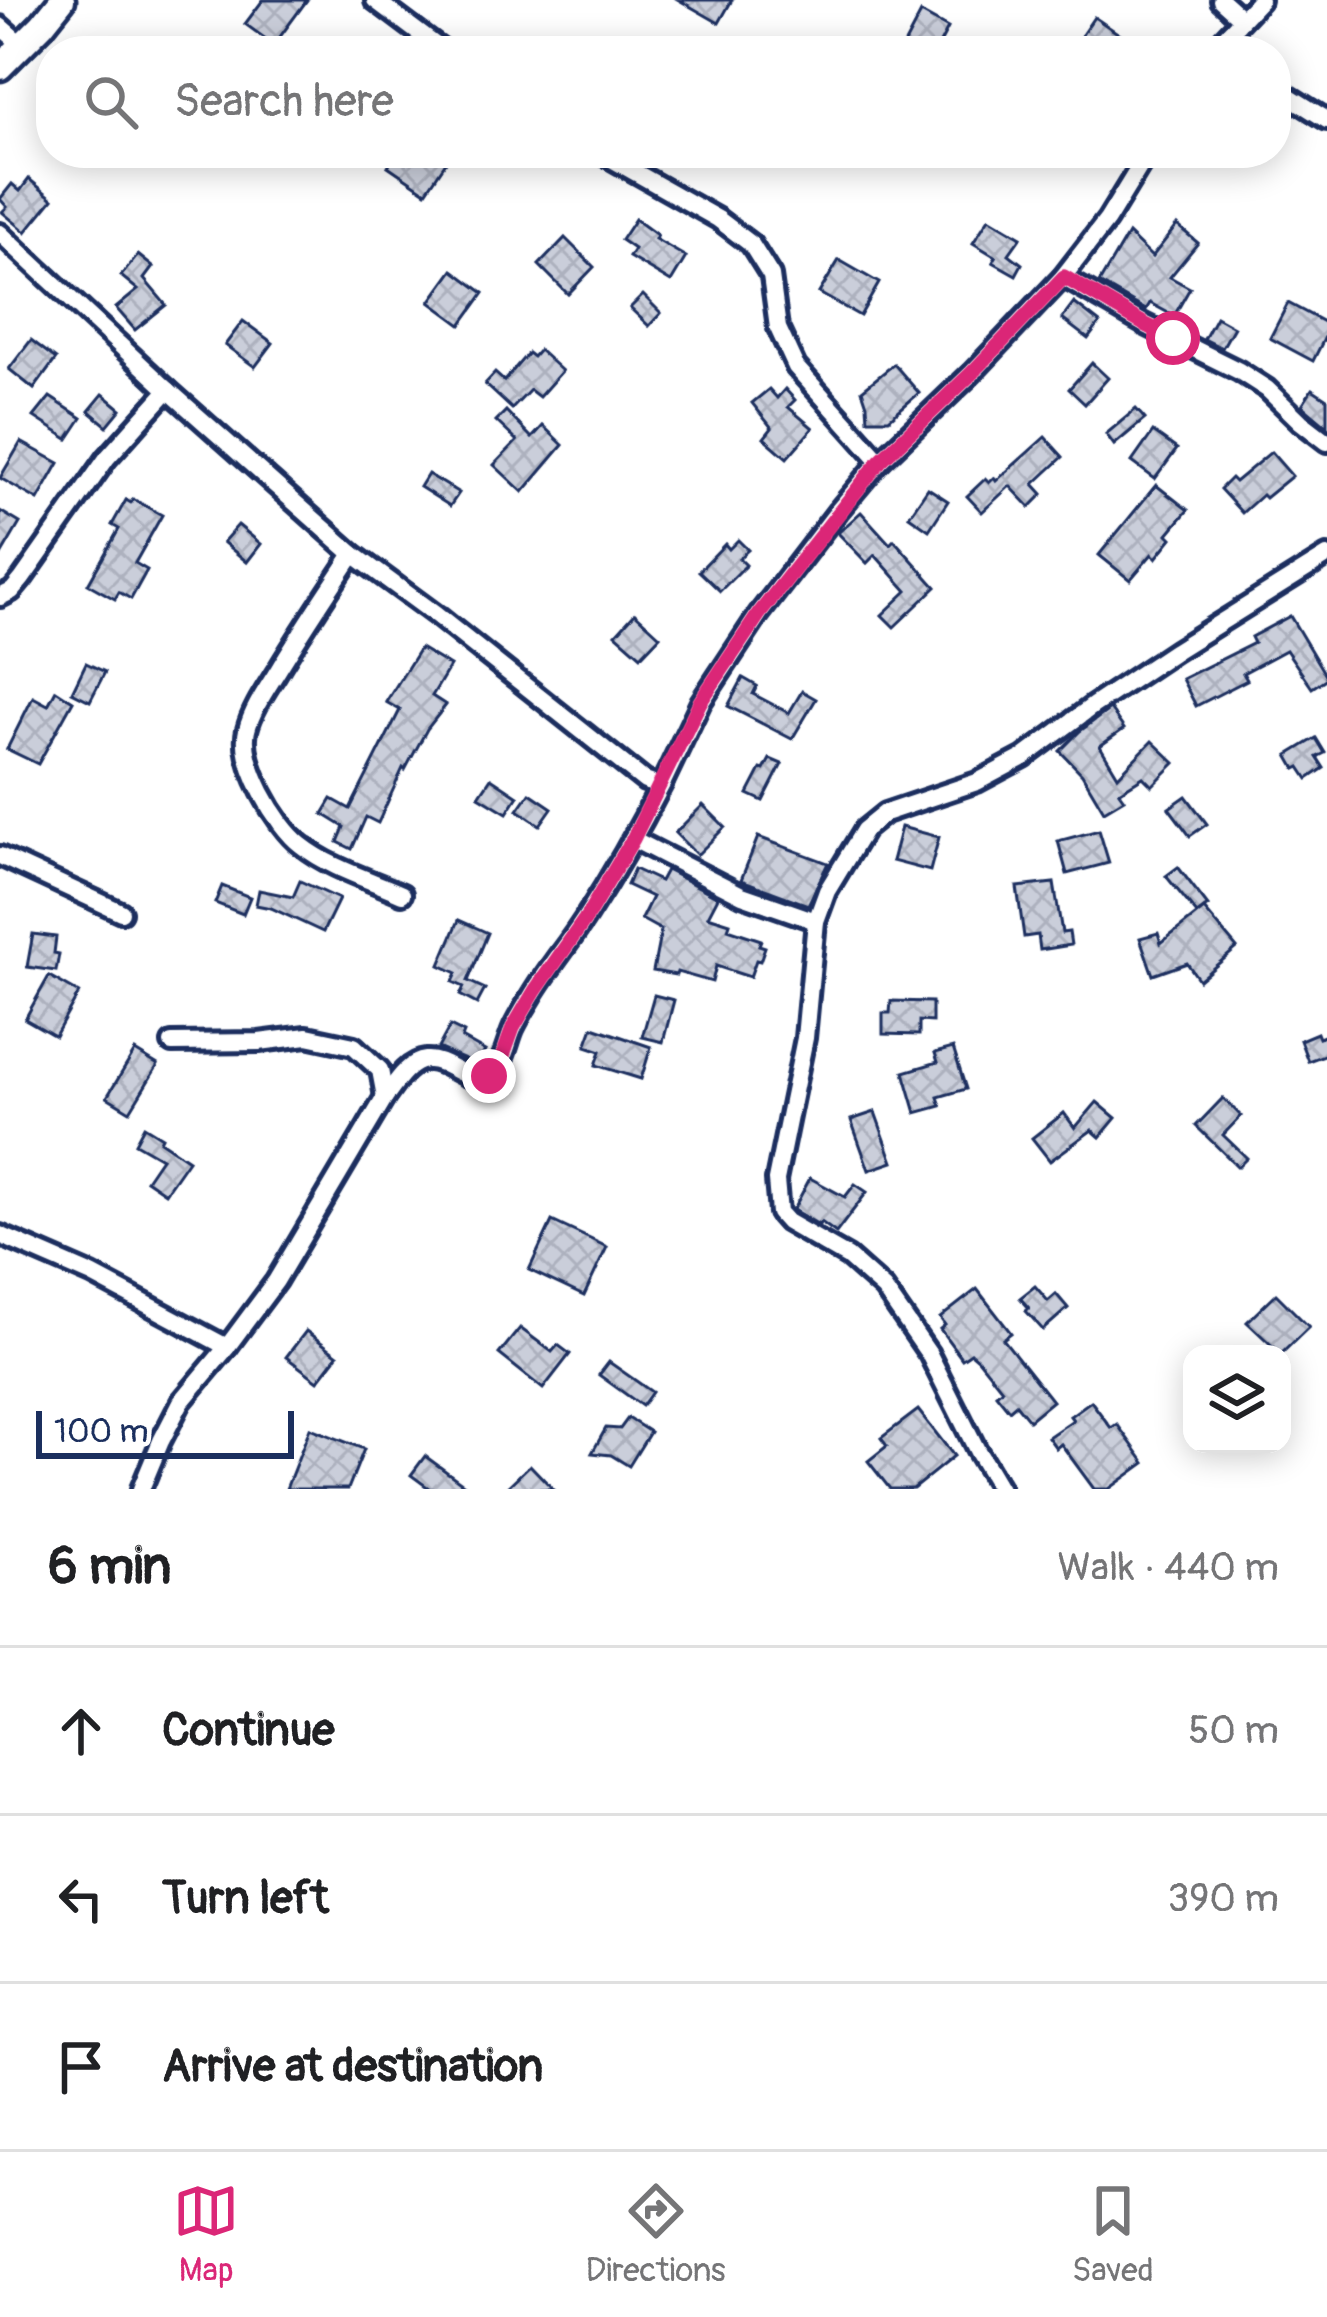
<!DOCTYPE html>
<html lang="en">
<head>
<meta charset="utf-8">
<style>
	:root { --surface:#fff; --page:#f2f2f2; --text:#202124; --muted:#757577; --line:#e0e0e0; --accent:#db2777 }
	body { margin:0; font-family:Pangolin,sans-serif; background:var(--page); color:var(--text) }
	.controls { position:absolute; right:36px; bottom:36px; display:grid; overflow:hidden; border-radius:24px; box-shadow:0 6px 30px #0003 }
	.controls button { width:108px; height:108px; display:grid; place-items:center; padding:0; border:0; border-bottom:3px solid var(--line); background:var(--surface); color:var(--text); font:60px sans-serif }
	.scale { position:absolute; left:36px; bottom:30px; width:258px; box-sizing:border-box; padding-left:12px; border:6px solid #1b2f5e; border-top:0; font-size:33px; line-height:42px; white-space:nowrap; color:#1b2f5e; -webkit-text-stroke:9px #fff; paint-order:stroke }
	.stop { position:absolute; width:36px; height:36px; margin:-27px; border:9px solid #db2777; border-radius:50%; background:#fff }
	.stop.end { background:#db2777; border-color:#fff; box-shadow:0 3px 12px #0008 }
	.list { margin:0; padding:0; list-style:none }
	h2 { display:flex; justify-content:space-between; align-items:center; height:156px; margin:0; padding:0 48px; font-size:51px }
	h2 small { font-size:39px; font-weight:400; color:var(--muted) }
	.list li { display:grid; grid-template-columns:78px 1fr auto; gap:36px; align-items:center; box-sizing:border-box; height:168px; padding:0 48px; border-top:3px solid var(--line) }
	.list b { display:block; font-size:45px; white-space:nowrap }
	.list em { font-size:39px; font-style:normal; color:var(--muted) }
	.icon { flex:none; width:66px; height:66px; fill:none; stroke:currentColor; stroke-width:2; stroke-linecap:round; stroke-linejoin:round }
	.map { position:relative; flex:none; width:1327px; height:1489px; overflow:hidden }
	.search { position:absolute; background:var(--surface); box-shadow:0 6px 30px #0003; left:36px; right:36px; top:36px; height:132px; display:flex; align-items:center; gap:30px; box-sizing:border-box; padding:0 42px; border-radius:48px; color:var(--muted); font-size:45px }
	.sheet { height:660px; background:var(--surface) }
	nav { display:flex; justify-content:space-around; align-items:center; box-sizing:border-box; height:168px; border-top:3px solid var(--line); background:var(--surface); font-size:33px; color:var(--muted) }
	nav a { display:grid; justify-items:center; gap:6px }
	nav .on { color:var(--accent) }
	.map>svg:first-child { display:block }
	.building { fill:url(#building-cross-hatch); stroke:#1b2f5e; stroke-width:3 }
	.lines { fill:none; stroke-linecap:round; stroke-linejoin:round }
	.street-casing { stroke:#1b2f5e; stroke-width:26 }
	.secondary-casing { stroke:#1b2f5e; stroke-width:33 }
	.street { stroke:#fff; stroke-width:16 }
	.secondary { stroke:#fff; stroke-width:24 }
	.route { stroke:#db2777; stroke-width:15 }
</style>
</head>
<body>
<div class="map">
<svg width="1327" height="1489" viewBox="0 0 1327 1489">
	<defs>
		<pattern id="building-cross-hatch" width="8" height="8" patternUnits="userSpaceOnUse" patternTransform="scale(3)"><rect width="8" height="8" fill="#caceda"/><path d="M0 0l8 8M0 8l8-8" fill="none" stroke="#adb1be"/></pattern>
	</defs>
	<rect width="100%" height="100%" fill="#fff"/>
	<filter id="ink" filterUnits="userSpaceOnUse"><feTurbulence type="fractalNoise" baseFrequency=".00833" numOctaves="2"/><feDisplacementMap in="SourceGraphic" scale="24" xChannelSelector="R" yChannelSelector="G"/><feConvolveMatrix kernelMatrix="1 2 1 2 8 2 1 2 1" color-interpolation-filters="sRGB"/></filter>
	<g filter="url(#ink)">
		<g class="building">
			<polygon points="263,0 307,0 274,45 245,24"/>
			<polygon points="679,0 732,0 719,23"/>
			<polygon points="921,13 948,28 936,51 901,51"/>
			<polygon points="1094,17 1144,51 1071,51"/>
			<polygon points="397,153 452,153 426,192 388,166"/>
			<polygon points="29,179 53,199 26,232 2,212 7,207 0,199 12,184 20,191"/>
			<polygon points="989,218 1021,237 1009,254 1022,264 1016,275 993,262 996,257 973,243"/>
			<polygon points="635,219 657,235 655,239 686,257 671,282 629,257 634,249 621,240"/>
			<polygon points="1177,225 1198,243 1170,277 1190,288 1174,316 1150,303 1146,310 1099,283 1128,234 1152,257"/>
			<polygon points="565,238 594,267 568,294 539,265"/>
			<polygon points="138,255 153,267 144,279 166,305 135,330 116,308 138,290 121,276"/>
			<polygon points="839,260 879,283 860,316 819,293"/>
			<polygon points="453,270 484,293 461,325 430,302"/>
			<polygon points="643,295 661,313 649,326 630,308"/>
			<polygon points="1074,303 1100,323 1088,339 1062,319"/>
			<polygon points="1288,303 1327,324 1327,333 1313,361 1270,338"/>
			<polygon points="1216,317 1234,327 1222,348 1204,339"/>
			<polygon points="243,321 273,343 255,367 225,345"/>
			<polygon points="31,340 56,359 34,389 9,369"/>
			<polygon points="539,350 562,371 539,397 530,390 512,409 485,384 495,373 504,381 528,353 533,357"/>
			<polygon points="1092,363 1108,378 1085,404 1069,389"/>
			<polygon points="894,364 919,393 889,419 868,419 867,405 862,390"/>
			<polygon points="769,389 777,398 785,389 795,400 788,407 813,428 787,458 764,438 772,428 752,403"/>
			<polygon points="1312,389 1327,399 1327,426 1302,405"/>
			<polygon points="103,394 121,409 107,426 89,411"/>
			<polygon points="50,397 82,418 68,439 34,417"/>
			<polygon points="1136,409 1145,419 1114,445 1106,434"/>
			<polygon points="506,411 532,438 543,426 563,445 523,492 494,465 517,441 496,421"/>
			<polygon points="1153,432 1177,449 1155,479 1132,462"/>
			<polygon points="1045,437 1063,457 1034,484 1043,494 1030,507 1010,486 982,512 967,496 985,479 989,483 994,478 996,481"/>
			<polygon points="21,442 59,463 38,500 0,478"/>
			<polygon points="1271,452 1292,476 1265,498 1262,495 1242,513 1220,489 1231,478 1235,482"/>
			<polygon points="428,474 459,493 450,506 420,487"/>
			<polygon points="1156,485 1188,510 1168,534 1172,538 1156,558 1152,554 1130,580 1099,555"/>
			<polygon points="928,488 948,501 929,530 909,516"/>
			<polygon points="133,499 162,515 135,563 147,570 131,599 119,592 115,599 88,584 119,529 112,525 126,500 131,503"/>
			<polygon points="0,511 20,523 0,557"/>
			<polygon points="861,512 890,544 894,540 936,587 894,627 882,615 907,591 875,555 867,563 838,533"/>
			<polygon points="238,525 261,544 247,562 223,542"/>
			<polygon points="738,540 748,550 739,558 746,565 720,591 699,571 725,544 729,549"/>
			<polygon points="635,613 660,636 641,656 616,634"/>
			<polygon points="1290,616 1327,678 1312,688 1286,650 1243,673 1247,680 1196,706 1182,679 1254,643 1251,637"/>
			<polygon points="420,648 450,666 432,696 446,705 427,729 405,770 403,768 378,823 366,817 352,849 338,842 344,827 323,814 332,799 350,809 400,710 386,702"/>
			<polygon points="86,663 105,672 90,701 72,692"/>
			<polygon points="743,678 757,686 753,694 789,713 802,691 816,699 792,739 728,706"/>
			<polygon points="56,690 73,701 38,764 7,749 33,697 48,705"/>
			<polygon points="1110,709 1124,729 1100,746 1118,776 1152,741 1175,763 1152,786 1143,777 1119,792 1124,799 1104,811 1082,774 1060,751 1080,731"/>
			<polygon points="1316,738 1325,753 1317,757 1324,768 1308,779 1300,767 1296,769 1288,755"/>
			<polygon points="770,759 782,764 763,801 748,794 761,769 764,770"/>
			<polygon points="491,778 518,796 507,813 479,796"/>
			<polygon points="530,793 552,808 540,825 518,810"/>
			<polygon points="1186,796 1207,824 1190,836 1169,808"/>
			<polygon points="703,805 725,827 697,855 675,833"/>
			<polygon points="901,827 939,837 930,871 892,861"/>
			<polygon points="1099,830 1109,863 1067,874 1058,841"/>
			<polygon points="758,837 828,863 808,905 741,880"/>
			<polygon points="1178,867 1208,906 1197,914 1166,876"/>
			<polygon points="634,869 660,881 666,870 718,897 708,916 730,923 728,929 761,940 759,945 765,947 760,961 756,960 750,977 716,966 712,982 677,972 676,975 653,971 661,930 641,919 652,897 627,885"/>
			<polygon points="300,881 339,899 323,932 271,908 256,905 259,890 293,897"/>
			<polygon points="1054,883 1062,933 1069,932 1071,945 1040,950 1038,935 1024,937 1017,887"/>
			<polygon points="222,886 250,897 243,914 215,903"/>
			<polygon points="1204,909 1237,948 1199,980 1187,963 1153,975 1140,938 1158,933 1161,943"/>
			<polygon points="459,920 488,933 468,981 485,989 477,1004 460,995 464,987 453,982 457,973 440,965"/>
			<polygon points="33,934 56,937 54,953 59,954 56,971 27,967"/>
			<polygon points="49,976 79,993 55,1036 25,1019"/>
			<polygon points="654,995 674,1000 663,1042 642,1037"/>
			<polygon points="891,1001 932,1002 932,1022 919,1021 919,1035 883,1034 883,1013 890,1013"/>
			<polygon points="450,1026 464,1033 462,1038 485,1051 477,1065 438,1048"/>
			<polygon points="593,1027 651,1047 641,1079 596,1065 601,1051 586,1046"/>
			<polygon points="1317,1033 1319,1038 1327,1035 1327,1054 1308,1061 1300,1040"/>
			<polygon points="953,1048 966,1089 938,1097 941,1106 916,1113 904,1072 938,1062 935,1053"/>
			<polygon points="135,1051 158,1065 130,1111 107,1097"/>
			<polygon points="1223,1098 1241,1116 1223,1135 1247,1158 1238,1167 1196,1126"/>
			<polygon points="1097,1102 1116,1118 1100,1137 1092,1130 1050,1161 1032,1138 1064,1113 1075,1128"/>
			<polygon points="875,1112 893,1162 869,1170 851,1120"/>
			<polygon points="144,1126 162,1137 160,1141 188,1160 165,1193 146,1180 161,1158 135,1143"/>
			<polygon points="810,1178 845,1197 855,1184 867,1192 836,1233 821,1222 819,1225 793,1210"/>
			<polygon points="552,1221 607,1247 584,1296 529,1270"/>
			<polygon points="1035,1286 1048,1301 1056,1294 1068,1308 1043,1330 1026,1311 1029,1308 1020,1298"/>
			<polygon points="977,1289 1011,1333 1003,1339 1052,1401 1029,1420 1016,1404 1009,1410 996,1394 1002,1389 978,1359 971,1353 962,1359 940,1329 945,1325 940,1318"/>
			<polygon points="1276,1294 1309,1327 1281,1354 1247,1322"/>
			<polygon points="520,1328 552,1352 558,1345 570,1354 543,1389 499,1354"/>
			<polygon points="306,1331 338,1355 318,1381 286,1357"/>
			<polygon points="609,1362 652,1392 642,1406 599,1375"/>
			<polygon points="1091,1401 1111,1428 1117,1424 1145,1463 1109,1489 1094,1489 1061,1444 1056,1448 1048,1437 1073,1420 1070,1416"/>
			<polygon points="918,1410 954,1456 913,1489 890,1489 868,1461 887,1446 881,1438"/>
			<polygon points="628,1418 650,1432 629,1466 611,1455 592,1453 606,1428 620,1429"/>
			<polygon points="310,1428 364,1449 348,1489 286,1489"/>
			<polygon points="425,1456 470,1489 430,1489 411,1475"/>
			<polygon points="530,1465 553,1489 505,1489"/>
		</g>
		<g class="lines">
			<defs>
				<g id="street">
					<polyline points="375,0 443,51"/>
					<polyline points="1221,0 1241,18"/>
					<polyline points="0,26 23,46"/>
					<polyline points="1212,51 1260,0"/>
					<polyline points="1276,88 1327,120"/>
					<polyline points="601,153 718,219 751,244 771,276 778,328 796,367 880,461"/>
					<polyline points="0,233 168,390 353,554 436,615 645,781 656,785 663,782 701,702 759,614 838,511 880,461 972,373 1063,277 1107,220 1148,153"/>
					<polyline points="1063,277 1144,324 1239,371 1267,389 1301,422 1327,442"/>
					<path d="M353,554C327,593 301,632 277,672C266,690 252,710 247,730C239,762 276,826 301,845C330,868 368,879 402,894"/>
					<polyline points="0,597 12,591 22,579 107,458 168,390"/>
					<polyline points="633,839 742,895 816,921"/>
					<polyline points="0,856 121,912"/>
					<polyline points="172,1043 259,1042 307,1036 354,1046 380,1070 385,1097"/>
					<polyline points="0,1235 92,1275 227,1347"/>
					<path d="M141,1489L161,1441L181,1402L227,1347L276,1281L385,1097C395,1084 407,1062 426,1060C450,1058 472,1093 494,1071C505,1060 507,1043 513,1029C518,1018 525,1007 531,997C547,970 567,946 584,920C613,875 639,829 663,782"/>
					<polyline points="1000,1489 978,1452 929,1354 884,1289 848,1257 787,1222 779,1213 776,1180 805,1038 816,921 827,891 864,830 885,813 977,782 1024,757 1094,705 1175,651 1327,556"/>
				</g>
				<polyline id="secondary" points="0,67 42,25 62,0"/>
			</defs>
			<use href="#street" class="street-casing"/>
			<use href="#secondary" class="secondary-casing"/>
			<use href="#street" class="street"/>
			<use href="#secondary" class="secondary"/>
		</g>
	</g>
	<g class="lines" filter="url(#ink)">
		<polyline class="route" points="489,1076 499,1067 513,1028 535,991 586,918 633,839 700,702 759,614 880,461 972,373 1064,277 1144,324 1173,338"/>
	</g>
</svg>
<div class="controls">
<button><svg class="icon" aria-label="layers" viewBox="0 0 24 24"><path d="M12 4l9 5-9 5-9-5zM3 14l9 5 9-5"/></svg></button>
</div>
<div class="scale">100 m</div>
<div class="stop" style="left:1173px;top:338px"></div>
<div class="stop end" style="left:489px;top:1076px"></div>
<div class="search"><svg class="icon" aria-label="search" viewBox="0 0 24 24"><circle cx="10" cy="10" r="6"/><path d="M15 15l6 6"/></svg>Search here</div>
</div>
<section class="sheet">
<h2>6 min<small>Walk · 440 m</small></h2>
<ul class="list">
<li><svg class="icon" aria-label="ahead" viewBox="0 0 24 24"><path d="M12 20V5M6 11l6-6 6 6"/></svg><div><b>Continue</b></div><em>50 m</em></li>
<li><svg class="icon" aria-label="left" viewBox="0 0 24 24"><path d="M17 20v-9H6M10 6l-5 5 5 5"/></svg><div><b>Turn left</b></div><em>390 m</em></li>
<li><svg class="icon" aria-label="arrive" viewBox="0 0 24 24"><path d="M6 21V4h12l-3 4 3 4H6"/></svg><div><b>Arrive at destination</b></div></li>
</ul>
</section>
<nav>
<a class="on"><svg class="icon" aria-label="map" viewBox="0 0 24 24"><path d="M3 6l6-2 6 2 6-2v14l-6 2-6-2-6 2zM9 4v14M15 6v14"/></svg>Map</a>
<a><svg class="icon" aria-label="directions" viewBox="0 0 24 24"><path d="M12 3l9 9-9 9-9-9zM9 14v-3h6M13 9l2 2-2 2"/></svg>Directions</a>
<a><svg class="icon" aria-label="saved" viewBox="0 0 24 24"><path d="M7 4h10v16l-5-4-5 4z"/></svg>Saved</a>
</nav>
</body>
</html>
